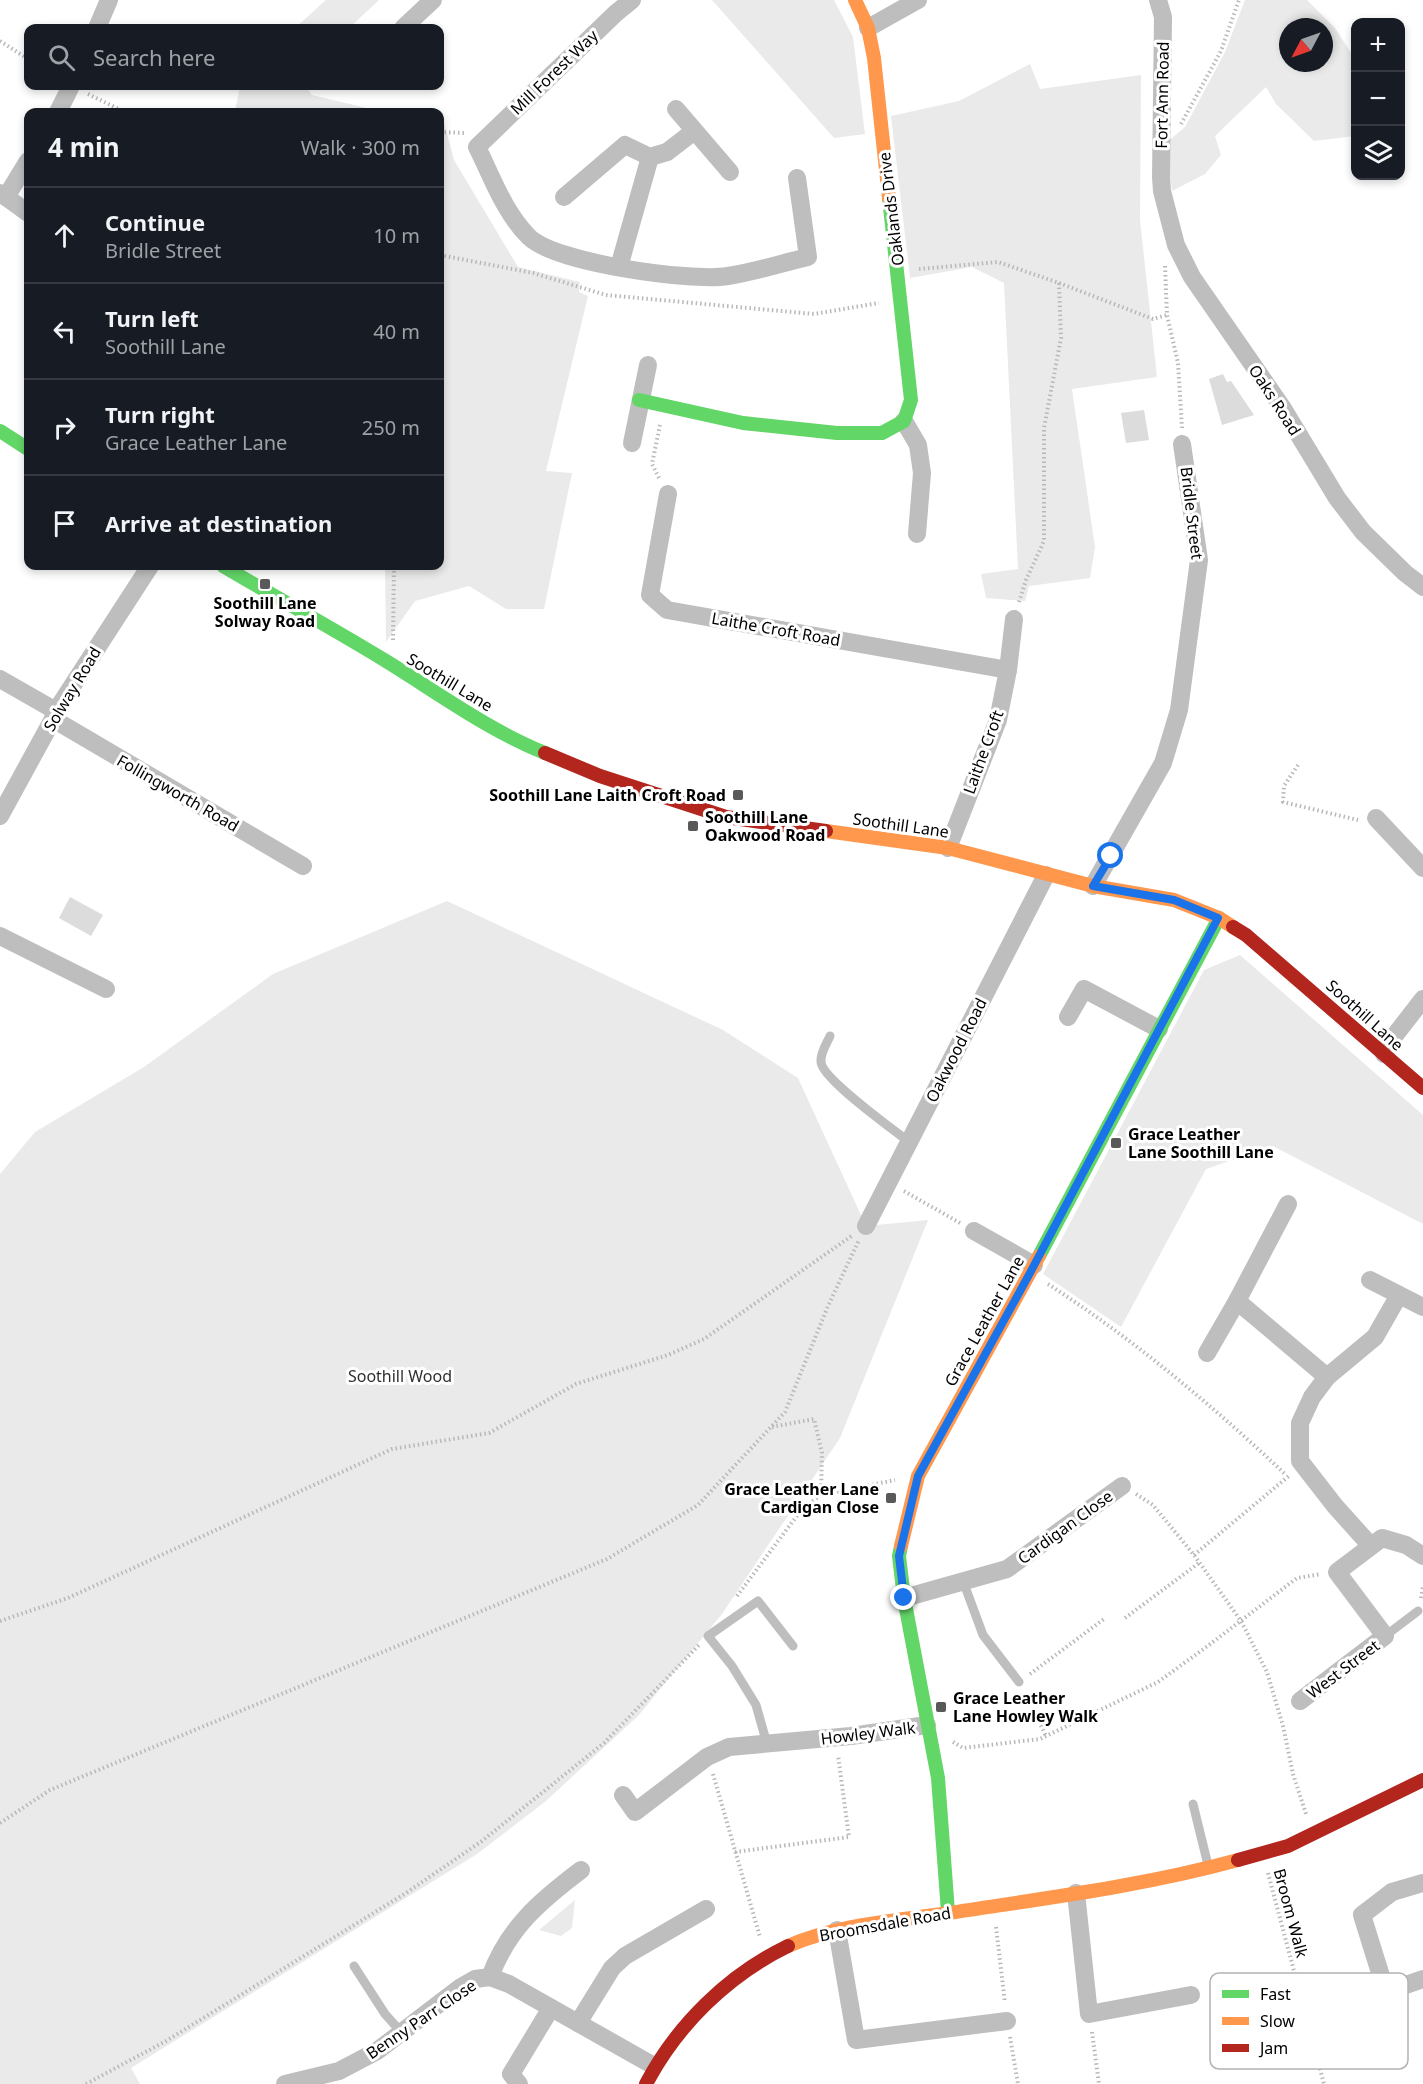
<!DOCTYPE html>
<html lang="en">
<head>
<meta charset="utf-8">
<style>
	:root { --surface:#171b24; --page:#20242c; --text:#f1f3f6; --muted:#9ea1a6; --line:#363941 }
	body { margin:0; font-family:"Noto Sans",sans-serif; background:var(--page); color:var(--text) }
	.controls { position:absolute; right:18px; top:18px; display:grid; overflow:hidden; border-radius:12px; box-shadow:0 3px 9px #0003 }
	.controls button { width:54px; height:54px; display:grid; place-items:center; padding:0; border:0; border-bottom:2px solid var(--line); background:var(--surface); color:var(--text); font:30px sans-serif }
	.compass { position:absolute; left:1279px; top:18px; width:54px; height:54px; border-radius:50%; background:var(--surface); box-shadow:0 3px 9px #0003; rotate:229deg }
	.stop { position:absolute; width:18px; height:18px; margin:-14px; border:4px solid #1a73e8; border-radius:50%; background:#fff }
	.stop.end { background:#1a73e8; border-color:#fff; box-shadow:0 2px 6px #0008 }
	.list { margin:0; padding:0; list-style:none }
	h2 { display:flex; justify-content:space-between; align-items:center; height:78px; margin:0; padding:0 24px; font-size:26px }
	h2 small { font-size:20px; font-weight:400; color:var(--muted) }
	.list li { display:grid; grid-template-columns:39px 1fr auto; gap:18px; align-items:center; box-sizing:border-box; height:96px; padding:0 24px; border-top:2px solid var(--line) }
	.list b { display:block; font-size:22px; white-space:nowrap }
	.list p { margin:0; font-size:20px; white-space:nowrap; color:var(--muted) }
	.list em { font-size:20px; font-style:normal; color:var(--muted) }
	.icon { flex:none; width:33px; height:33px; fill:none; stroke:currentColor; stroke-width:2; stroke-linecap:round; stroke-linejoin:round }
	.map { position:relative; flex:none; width:1423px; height:2084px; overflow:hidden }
	.search { position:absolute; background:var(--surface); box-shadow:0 3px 9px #0003; left:24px; top:24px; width:420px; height:66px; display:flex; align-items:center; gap:15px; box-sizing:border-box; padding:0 21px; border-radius:12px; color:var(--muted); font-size:22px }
	.panel { position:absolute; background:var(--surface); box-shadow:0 3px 9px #0003; left:24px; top:108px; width:420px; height:462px; border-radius:12px }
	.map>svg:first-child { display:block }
	.green { fill:#eaeaea; fill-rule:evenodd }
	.building { fill:#dcdcdc }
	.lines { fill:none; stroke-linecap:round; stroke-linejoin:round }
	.path { stroke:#b8b8b8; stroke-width:4; stroke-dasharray:1.5 3; stroke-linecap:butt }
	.lane { stroke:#bebebe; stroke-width:9 }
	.street { stroke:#bebebe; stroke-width:18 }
	.fast { stroke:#63d668; stroke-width:14 }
	.slow { stroke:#ff974d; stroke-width:14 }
	.jam { stroke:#b3261e; stroke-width:14 }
	.route { stroke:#1a73e8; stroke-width:8 }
	.poi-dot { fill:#595959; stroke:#fff; stroke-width:2 }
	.labels { text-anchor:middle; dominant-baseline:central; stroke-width:6; stroke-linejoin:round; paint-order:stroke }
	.street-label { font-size:16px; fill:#000; stroke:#fff }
	.poi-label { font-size:16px; font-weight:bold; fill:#000; stroke:#fff; text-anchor:start }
	.park-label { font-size:16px; fill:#2f2f2f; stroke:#fff }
	.key { fill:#fff; stroke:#b2b2b2; stroke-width:1.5 }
	.key-label { font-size:16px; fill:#000 }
</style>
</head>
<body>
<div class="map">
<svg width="1423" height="2084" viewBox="0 0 1423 2084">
	<rect width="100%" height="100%" fill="#fff"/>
	<g class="green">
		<polygon points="326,0 379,0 349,28 295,28"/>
		<polygon points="712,0 834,0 853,37 865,134 834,138"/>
		<path d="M1245,0H1307L1335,28L1355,59V136L1314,141L1276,104L1266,87L1215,136L1221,155L1205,174L1172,191L1166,143L1185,127L1225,52ZM1288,27H1324V63H1288Z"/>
		<polygon points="1030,64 1040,89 1141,75 1140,220 1157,377 1072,389 1095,547 1090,578 1029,586 1025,601 986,598 981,574 1018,569 1004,283 972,267 910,278 891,116 959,101"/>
		<polygon points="240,86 305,86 312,95 375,110 441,111 454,160 518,267 580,282 579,292 588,296 546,471 572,473 544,609 506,609 469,586 415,601 386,642 385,566 440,566 440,112 235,112"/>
		<polygon points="447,901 723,1030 798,1078 866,1226 928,1220 840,1438 722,1614 638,1716 546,1801 477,1854 131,2068 140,2084 0,2084 0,1174 35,1132 144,1067 273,974"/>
		<polygon points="1240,955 1423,1115 1423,1224 1273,1146 1206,1169 1121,1327 1043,1274 1204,970"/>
		<polygon points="575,1900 572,1928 561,1936 539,1930"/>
	</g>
	<g class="building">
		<polygon points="1223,374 1227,382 1231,381 1254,415 1222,425 1209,379"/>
		<polygon points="1144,410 1149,440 1126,443 1121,413"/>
		<polygon points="70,897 103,915 91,936 59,918"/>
	</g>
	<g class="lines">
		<g class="path">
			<polyline points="0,41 28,59"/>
			<polyline points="88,94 125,112"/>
			<polyline points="1181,124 1221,51 1239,0"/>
			<polyline points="440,132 465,133"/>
			<polyline points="440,255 533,273 606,295 814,314 879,303"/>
			<polyline points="1165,266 1167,315 1178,363 1182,428"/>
			<polyline points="919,269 998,262 1059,283 1153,319 1167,315"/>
			<polyline points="659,478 652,464 660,425"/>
			<polyline points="1019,602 1026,580 1044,541 1044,428 1061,338 1059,283"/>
			<polyline points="393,640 394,566"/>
			<polyline points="1298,765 1284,786 1283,802 1358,820"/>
			<polyline points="904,1191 960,1223"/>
			<path d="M1048,1284C1133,1339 1212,1405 1285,1474"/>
			<polyline points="772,1427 814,1419 822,1453 821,1495"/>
			<polyline points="1136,1494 1153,1505 1194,1555 1241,1621 1267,1672 1283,1726 1293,1774 1306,1814"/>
			<polyline points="1194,1555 1290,1475"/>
			<polyline points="737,1596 802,1509 821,1495 895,1480"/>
			<polyline points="1421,1598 1423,1586"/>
			<polyline points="1125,1618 1199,1563"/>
			<polyline points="0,1621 68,1598 392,1449 489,1433 576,1384 668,1355 704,1339 853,1235"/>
			<polyline points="1030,1674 1104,1619"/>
			<polyline points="1025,1693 1046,1736"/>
			<polyline points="953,1742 963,1748 1040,1739 1158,1682 1209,1645 1297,1578 1321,1574"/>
			<polyline points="713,1774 760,1937"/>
			<polyline points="0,1823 50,1790 607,1559 698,1505 785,1412 828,1306 859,1240"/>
			<polyline points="735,1852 849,1837 838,1755"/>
			<polyline points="1268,1873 1324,2084"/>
			<polyline points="996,1927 1005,2003"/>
			<polyline points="1092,2032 1099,2084"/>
			<polyline points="1010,2037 1018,2084"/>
			<polyline points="86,2084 166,2041 406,1893 482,1841 604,1743 699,1645"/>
		</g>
		<g class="lane">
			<path d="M830,1036C827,1043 820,1053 821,1062C822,1079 893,1129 909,1142"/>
			<polyline points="963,1581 983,1635 1019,1682"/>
			<polyline points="1385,1636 1418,1611"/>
			<polyline points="767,1744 756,1705 732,1666 708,1636 758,1601 793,1646"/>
			<polyline points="1193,1804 1208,1865"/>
			<polyline points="354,1966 385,2014 402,2033"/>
		</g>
		<g class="street">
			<path d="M632,0L616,13L477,147C492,177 504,212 529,237C556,263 690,282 728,276C755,272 782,263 808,257L797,178"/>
			<polyline points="1158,0 1163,17 1161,177 1162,191 1176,245 1192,277 1282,407 1337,498 1363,532 1405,573 1423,587"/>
			<polyline points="97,28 109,0"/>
			<polyline points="403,28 433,0"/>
			<polyline points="868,28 918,0"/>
			<polyline points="676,109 730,172"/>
			<polyline points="58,112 71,86"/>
			<polyline points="0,193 6,197 28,161"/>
			<polyline points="6,197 28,213"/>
			<polyline points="564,197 625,145 650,157 667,152 693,132"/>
			<polyline points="619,267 650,157"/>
			<polyline points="904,421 918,445 922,473 917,534"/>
			<polyline points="632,443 648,365"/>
			<polyline points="668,494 650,595 667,610 1008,670"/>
			<polyline points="0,679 56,711"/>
			<polyline points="53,719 303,866"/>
			<polyline points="0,816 53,719 56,711 150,566"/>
			<polyline points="1376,818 1423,868"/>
			<polyline points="948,848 998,720 1008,670 1014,619"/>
			<polyline points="1093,886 1163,763 1179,710 1199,560 1182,444"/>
			<polyline points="0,936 106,989"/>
			<polyline points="1068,1017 1084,989 1159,1029"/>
			<polyline points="1384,1054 1392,1039 1423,999"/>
			<polyline points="1288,1204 1237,1301 1327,1377"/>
			<polyline points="866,1226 1046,875"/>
			<polyline points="974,1231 1034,1265"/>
			<polyline points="1370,1280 1423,1307"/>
			<polyline points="1207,1353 1237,1301"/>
			<polyline points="1370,1545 1335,1506 1300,1461 1300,1423 1312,1397 1327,1377 1375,1337 1399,1295"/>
			<polyline points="904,1598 1007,1569 1122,1486"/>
			<polyline points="1300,1701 1385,1636 1337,1572 1382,1538 1406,1545 1423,1556"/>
			<polyline points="623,1795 635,1812 707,1757 729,1747 851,1736 927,1725"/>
			<polyline points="1423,1883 1392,1892 1362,1915 1386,1992 1423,1979"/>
			<polyline points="1076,1893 1089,2014 1191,1995"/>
			<polyline points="837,1930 856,2040 1007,2021"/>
			<polyline points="490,1977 509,1984 654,2066"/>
			<polyline points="1332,2011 1386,1992"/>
			<polyline points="578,2023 612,1968 625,1956 706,1909"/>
			<path d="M285,2084L339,2071L377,2051L461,1987L475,1979L490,1977C508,1928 540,1901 581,1870"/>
			<polyline points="519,2084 511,2074 551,2008"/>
		</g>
		<g class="fast">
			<polyline points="639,400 743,423 837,433 882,433 904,421 911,400 889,198"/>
			<polyline points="0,431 28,449"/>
			<path d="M223,566C277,598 332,628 386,661C438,693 488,730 545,753"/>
			<polyline points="1039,1256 1219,918"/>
			<polyline points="901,1546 899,1556 904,1598 938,1778 948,1912"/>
		</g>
		<g class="slow">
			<polyline points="855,0 868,28 874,58 889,198"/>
			<polyline points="826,831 948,848 1093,886 1174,900 1219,918 1233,927"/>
			<polyline points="901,1546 918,1476 1039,1256"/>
			<path d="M788,1946C839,1924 896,1921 949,1913C1046,1898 1143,1886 1238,1860"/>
		</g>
		<g class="jam">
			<polyline points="545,753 600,776 726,817 826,831"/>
			<polyline points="1233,927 1246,935 1423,1088"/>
			<polyline points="1238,1860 1288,1846 1423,1780"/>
			<path d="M646,2084C677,2025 728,1975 788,1946"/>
		</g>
	</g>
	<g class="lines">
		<polyline class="route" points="904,1598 899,1556 918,1476 1030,1273 1218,918 1174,900 1093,886 1111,856"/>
	</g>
	<g class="poi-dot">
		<rect x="259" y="578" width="12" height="12" rx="3"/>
		<rect x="732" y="789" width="12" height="12" rx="3"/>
		<rect x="687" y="820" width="12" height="12" rx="3"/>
		<rect x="1110" y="1137" width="12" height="12" rx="3"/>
		<rect x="885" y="1492" width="12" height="12" rx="3"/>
		<rect x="935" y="1701" width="12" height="12" rx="3"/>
	</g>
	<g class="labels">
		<g class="street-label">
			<text transform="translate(554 72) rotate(-44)">Mill Forest Way</text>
			<text transform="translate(1162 95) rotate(-89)">Fort Ann Road</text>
			<text transform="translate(891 209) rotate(-97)">Oaklands Drive</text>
			<text transform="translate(1275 400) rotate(57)">Oaks Road</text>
			<text transform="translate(1192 513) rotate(83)">Bridle Street</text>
			<text transform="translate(776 629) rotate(10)">Laithe Croft Road</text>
			<text transform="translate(450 682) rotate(31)">Soothill Lane</text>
			<text transform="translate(72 689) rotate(-59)">Solway Road</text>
			<text transform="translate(983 752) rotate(-70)">Laithe Croft</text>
			<text transform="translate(178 793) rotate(30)">Follingworth Road</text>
			<text transform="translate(901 825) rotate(8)">Soothill Lane</text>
			<text transform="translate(1365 1015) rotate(42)">Soothill Lane</text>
			<text transform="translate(956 1050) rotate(-63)">Oakwood Road</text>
			<text transform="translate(984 1321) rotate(-61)">Grace Leather Lane</text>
			<text transform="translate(1065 1527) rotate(-36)">Cardigan Close</text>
			<text transform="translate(1343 1669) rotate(-37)">West Street</text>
			<text transform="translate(868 1733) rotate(-7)">Howley Walk</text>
			<text transform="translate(1291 1913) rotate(75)">Broom Walk</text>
			<text transform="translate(885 1924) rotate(-10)">Broomsdale Road</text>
			<text transform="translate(421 2019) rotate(-34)">Benny Parr Close</text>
		</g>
		<g class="poi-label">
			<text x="265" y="603" text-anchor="middle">Soothill Lane<tspan x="265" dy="18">Solway Road</tspan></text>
			<text x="726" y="795" text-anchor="end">Soothill Lane Laith Croft Road</text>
			<text x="705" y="817">Soothill Lane<tspan x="705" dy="18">Oakwood Road</tspan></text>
			<text x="1128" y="1134">Grace Leather<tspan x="1128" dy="18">Lane Soothill Lane</tspan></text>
			<text x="879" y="1489" text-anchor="end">Grace Leather Lane<tspan x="879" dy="18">Cardigan Close</tspan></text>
			<text x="953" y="1698">Grace Leather<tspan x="953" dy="18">Lane Howley Walk</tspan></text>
		</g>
		<g class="park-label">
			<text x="400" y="1376">Soothill Wood</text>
		</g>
	</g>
	<rect x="1210" y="1973" width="198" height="96" rx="9" class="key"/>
	<rect x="1222" y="1990" width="27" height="8" fill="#63d668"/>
	<rect x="1222" y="2017" width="27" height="8" fill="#ff974d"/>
	<rect x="1222" y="2044" width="27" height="8" fill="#b3261e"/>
	<g class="key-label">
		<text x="1260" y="2000">Fast</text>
		<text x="1260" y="2027">Slow</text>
		<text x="1260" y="2054">Jam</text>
	</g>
</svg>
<div class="controls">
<button>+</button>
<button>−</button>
<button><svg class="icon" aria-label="layers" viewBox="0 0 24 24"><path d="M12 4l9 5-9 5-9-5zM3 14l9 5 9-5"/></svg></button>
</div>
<svg class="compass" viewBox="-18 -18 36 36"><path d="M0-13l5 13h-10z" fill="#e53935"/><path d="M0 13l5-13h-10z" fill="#9ea1a6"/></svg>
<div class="stop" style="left:1111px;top:856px"></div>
<div class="stop end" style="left:904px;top:1598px"></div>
<div class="search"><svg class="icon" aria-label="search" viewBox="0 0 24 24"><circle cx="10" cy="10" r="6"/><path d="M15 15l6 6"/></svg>Search here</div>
<section class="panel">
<h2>4 min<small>Walk · 300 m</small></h2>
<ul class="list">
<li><svg class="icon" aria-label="ahead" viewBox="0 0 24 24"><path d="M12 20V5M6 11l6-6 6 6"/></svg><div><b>Continue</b><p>Bridle Street</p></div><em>10 m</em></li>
<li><svg class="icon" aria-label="left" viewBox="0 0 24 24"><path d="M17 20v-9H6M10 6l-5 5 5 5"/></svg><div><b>Turn left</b><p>Soothill Lane</p></div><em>40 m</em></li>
<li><svg class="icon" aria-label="right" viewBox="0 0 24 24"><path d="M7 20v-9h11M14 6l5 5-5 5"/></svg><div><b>Turn right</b><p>Grace Leather Lane</p></div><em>250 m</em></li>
<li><svg class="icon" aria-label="arrive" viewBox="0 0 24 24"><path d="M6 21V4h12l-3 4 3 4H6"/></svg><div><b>Arrive at destination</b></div></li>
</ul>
</section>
</div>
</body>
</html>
